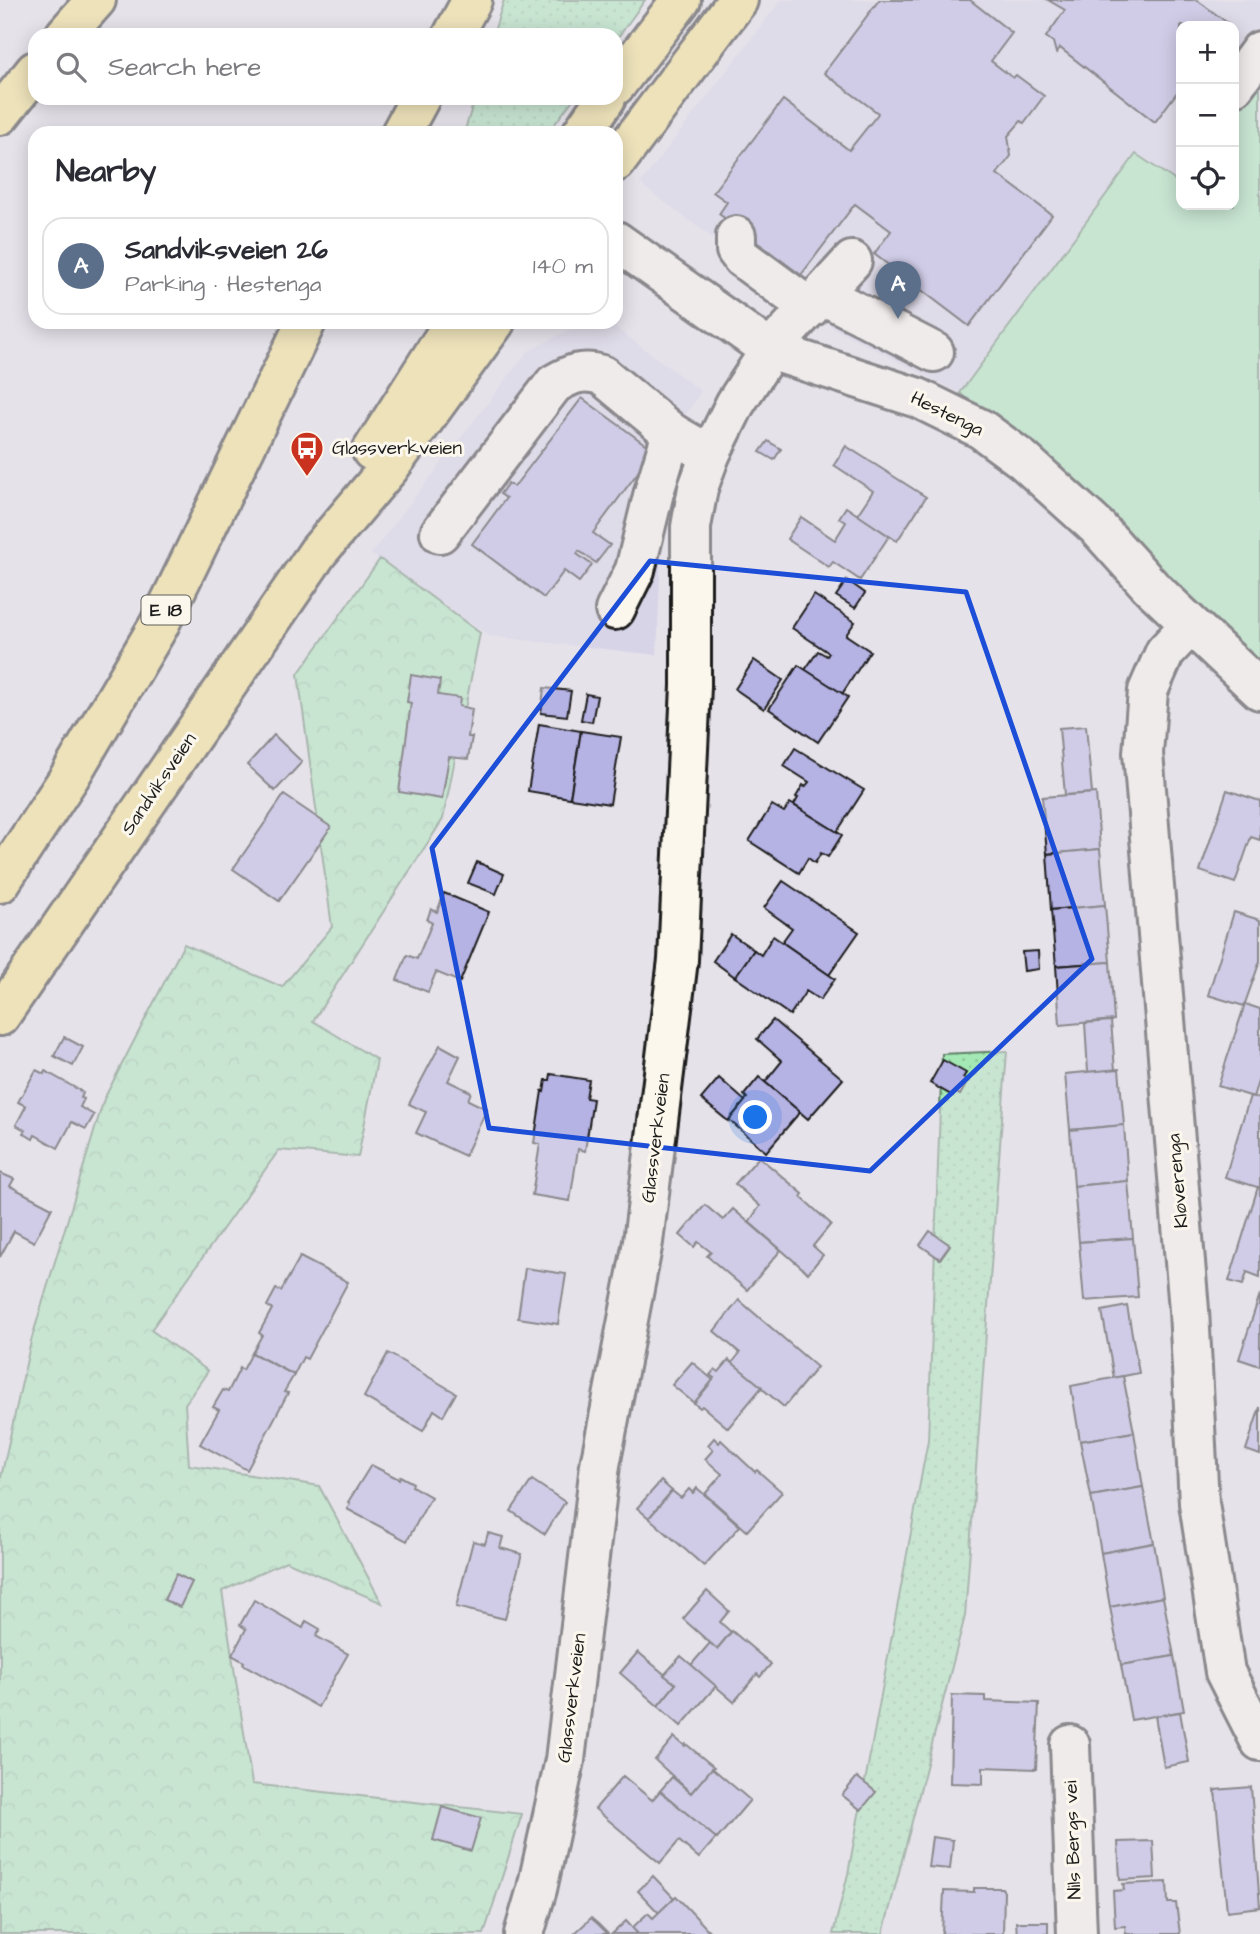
<!DOCTYPE html>
<html lang="en">
<head>
<meta charset="utf-8">
<style>
	:root { --surface:#fff; --page:#f2f2f3; --text:#2b2b33; --muted:#7c7c81; --line:#e1e1e2; --accent:#c8321e }
	body { margin:0; font-family:"Architects Daughter",sans-serif; background:var(--page); color:var(--text) }
	.controls { position:absolute; right:21px; top:21px; display:grid; overflow:hidden; border-radius:14px; box-shadow:0 4px 18px #0003 }
	.controls button { width:63px; height:63px; display:grid; place-items:center; padding:0; border:0; border-bottom:2px solid var(--line); background:var(--surface); color:var(--text); font:35px sans-serif }
	.you { position:absolute; left:756px; top:1118px; width:24px; height:24px; margin:-18px; border:5px solid #fff; border-radius:50%; background:#1a73e8; box-shadow:0 0 0 10px #1a73e833 }
	.badge { display:grid; place-items:center; width:46px; height:46px; border-radius:50%; background:var(--accent); color:#fff; font-size:23px; font-weight:700 }
	.pin { position:absolute; translate:-50% -58px; filter:drop-shadow(0 2px 4px #0008) }
	.pin::after { content:''; position:absolute; top:37px; width:24px; height:21px; background:inherit; clip-path:polygon(0 0,100% 0,50% 100%) }
	.list { margin:0; padding:0; list-style:none }
	h2 { display:flex; justify-content:space-between; align-items:center; height:91px; margin:0; padding:0 28px; font-size:30px }
	h2 small { font-size:23px; font-weight:400; color:var(--muted) }
	.list li { display:grid; grid-template-columns:46px 1fr auto; gap:21px; align-items:center; box-sizing:border-box; height:98px; margin:0 14px 14px; padding:0 14px; border:2px solid var(--line); border-radius:21px }
	.list b { display:block; font-size:26px; white-space:nowrap }
	.list p { margin:0; font-size:23px; white-space:nowrap; color:var(--muted) }
	.list em { font-size:23px; font-style:normal; color:var(--muted) }
	.icon { flex:none; width:38px; height:38px; fill:none; stroke:currentColor; stroke-width:2; stroke-linecap:round; stroke-linejoin:round }
	.map { position:relative; flex:none; width:1260px; height:1934px; overflow:hidden }
	.search { position:absolute; background:var(--surface); box-shadow:0 4px 18px #0003; left:28px; top:28px; width:595px; height:77px; display:flex; align-items:center; gap:18px; box-sizing:border-box; padding:0 24px; border-radius:21px; color:var(--muted); font-size:26px }
	.panel { position:absolute; background:var(--surface); box-shadow:0 4px 18px #0003; left:28px; top:126px; width:595px; height:203px; border-radius:21px }
	.map>svg:first-child { display:block }
	.built { fill:#d7d4e8 }
	.grass { fill:url(#grass-dots); stroke:#608268; stroke-width:2 }
	.forest { fill:url(#forest-crowns); stroke:#608268; stroke-width:2 }
	.green { fill:#a4e9b5; stroke:#608268; stroke-width:2 }
	.building { fill:#b5b2e4; stroke:#1c1c1c; stroke-width:2 }
	.lines { fill:none; stroke-linecap:round; stroke-linejoin:round }
	.minor-casing { stroke:#1c1c1c; stroke-width:44 }
	.major-casing { stroke:#1c1c1c; stroke-width:44 }
	.highway-casing { stroke:#1c1c1c; stroke-width:44 }
	.minor { stroke:#fbf7ec; stroke-width:38 }
	.major { stroke:#f6e281; stroke-width:38 }
	.highway { stroke:#f6e281; stroke-width:38 }
	.marked { fill:none; stroke:#1d4ed8; stroke-width:5; stroke-linejoin:round }
	.labels { text-anchor:middle; dominant-baseline:central; stroke-width:6; stroke-linejoin:round; paint-order:stroke }
	.shield { fill:#fbf7ec; stroke:#5f5e5a; stroke-width:2 }
	.shield-label { font-size:18px; font-weight:bold; fill:#1c1c1c }
	.street-label { font-size:19px; fill:#1c1c1c; stroke:#fbf7ec }
	.poi-label { font-size:19px; fill:#1c1c1c; stroke:#fbf7ec; text-anchor:start }
</style>
</head>
<body>
<div class="map">
<svg width="1260" height="1934" viewBox="0 0 1260 1934">
	<defs>
		<pattern id="grass-dots" width="8" height="8" patternUnits="userSpaceOnUse" patternTransform="scale(1.75)"><rect width="8" height="8" fill="#a4e9b5"/><path d="M2 2h.1M6 6h.1" fill="none" stroke="#8dc79b" stroke-width="1.8" stroke-linecap="round"/></pattern>
		<pattern id="forest-crowns" width="20" height="18" patternUnits="userSpaceOnUse" patternTransform="scale(1.75)"><rect width="20" height="18" fill="#a4e9b5"/><path d="M2 6a3 3 0 1 1 6 0M12 15a3 3 0 1 1 6 0" fill="none" stroke="#8dc79b"/></pattern>
	</defs>
	<rect width="100%" height="100%" fill="#e6e2ea"/>
	<filter id="ink" filterUnits="userSpaceOnUse"><feTurbulence type="fractalNoise" baseFrequency=".0143" numOctaves="2"/><feDisplacementMap in="SourceGraphic" scale="14" xChannelSelector="R" yChannelSelector="G"/><feConvolveMatrix kernelMatrix="1 2 1 2 8 2 1 2 1" color-interpolation-filters="sRGB"/></filter>
	<g filter="url(#ink)">
		<g class="built">
			<polygon points="781,0 1260,0 1260,77 1234,110 1234,26 1181,26 1181,176 1177,181 1136,154 960,393 835,329 640,184"/>
			<polygon points="584,322 608,322 701,391 685,416 662,528 657,655 489,636 371,554 527,352"/>
		</g>
		<g class="grass">
			<polygon points="504,0 645,0 616,40 616,35 493,35"/>
			<polygon points="475,98 574,98 548,133 464,133"/>
			<polygon points="1007,1051 965,1616 883,1934 833,1934 848,1874 928,1440 942,1054"/>
		</g>
		<polygon class="forest" points="380,559 480,633 443,819 313,1021 377,1060 358,1157 279,1150 151,1330 208,1371 185,1404 189,1465 319,1486 382,1603 286,1561 222,1591 252,1784 522,1814 484,1934 0,1934 0,1482 31,1341 104,1099 184,944 282,987 332,927 298,674"/>
		<polygon class="green" points="1260,77 1260,661 960,393 1136,154 1176,181 1181,176 1181,205 1234,205 1234,110"/>
		<g class="building">
			<polygon points="879,0 970,0 1012,33 991,61 1013,78 1016,75 1044,96 1024,123 1021,121 1008,136 1011,156 997,174 1052,215 969,326 874,254 891,231 855,204 801,275 719,214 727,202 713,192 783,100 849,150 877,115 878,113 824,73"/>
			<polygon points="1048,0 1197,0 1229,24 1228,26 1181,26 1181,87 1155,122 1060,48 1056,53 1053,42 1046,37 1065,10"/>
			<polygon points="582,398 649,447 650,456 593,533 610,545 596,563 579,551 577,554 592,565 579,582 564,571 544,598 472,544 506,498 500,494 508,483 514,487"/>
			<polygon points="768,441 781,449 774,460 760,452"/>
			<polygon points="846,446 926,497 897,541 857,515 873,491 834,465"/>
			<polygon points="846,507 889,536 860,580 833,562 829,567 787,539 801,517 835,540 846,522 839,518"/>
			<polygon points="847,580 865,593 855,608 836,596"/>
			<polygon points="814,595 855,622 846,635 870,651 842,694 805,670 818,651 827,656 829,653 792,628"/>
			<polygon points="754,660 783,680 764,709 735,689"/>
			<polygon points="798,665 848,697 818,742 769,709"/>
			<polygon points="411,675 440,680 438,695 460,698 459,706 472,709 468,737 472,737 468,759 449,757 442,799 399,792 411,703 407,702"/>
			<polygon points="544,688 571,691 567,716 541,713"/>
			<polygon points="586,694 597,696 592,722 581,720"/>
			<polygon points="539,724 581,731 570,798 528,791"/>
			<polygon points="1086,726 1092,793 1065,795 1059,728"/>
			<polygon points="581,731 621,737 610,804 570,798"/>
			<polygon points="274,735 302,762 275,791 247,765"/>
			<polygon points="795,748 864,790 837,832 794,805 798,798 796,797 803,785 805,787 809,782 784,766"/>
			<polygon points="1227,790 1260,801 1260,840 1251,837 1235,883 1200,871"/>
			<polygon points="1096,793 1100,849 1047,854 1042,797"/>
			<polygon points="284,795 331,827 279,901 233,869"/>
			<polygon points="790,803 842,835 828,857 821,853 815,863 808,858 799,873 749,841 772,805 784,812"/>
			<polygon points="1100,849 1105,905 1051,910 1047,854"/>
			<polygon points="477,862 504,874 496,894 468,883"/>
			<polygon points="783,881 859,932 829,975 782,942 792,928 764,908"/>
			<polygon points="444,893 489,912 460,982 436,972 428,992 397,980 407,955 417,959 432,923 427,920 431,909 437,912"/>
			<polygon points="1105,905 1110,962 1056,966 1051,910"/>
			<polygon points="1234,912 1260,920 1260,961 1244,1006 1208,995"/>
			<polygon points="731,934 754,950 735,977 713,961"/>
			<polygon points="773,936 835,979 820,1000 806,991 790,1015 735,977 754,950 761,955"/>
			<polygon points="1038,951 1039,969 1024,971 1022,952"/>
			<polygon points="1110,962 1114,1020 1060,1025 1056,966"/>
			<polygon points="1245,1004 1260,1009 1260,1075 1253,1097 1218,1086"/>
			<polygon points="773,1020 843,1079 808,1119 765,1082 782,1061 757,1039"/>
			<polygon points="1111,1021 1115,1070 1088,1072 1085,1023"/>
			<polygon points="64,1037 83,1047 73,1066 54,1056"/>
			<polygon points="440,1045 460,1056 448,1081 471,1092 468,1100 487,1109 465,1156 416,1133 426,1112 409,1104"/>
			<polygon points="943,1060 966,1073 963,1078 968,1081 960,1095 955,1092 953,1096 930,1083"/>
			<polygon points="1119,1069 1124,1125 1070,1130 1065,1074"/>
			<polygon points="36,1070 44,1074 45,1071 79,1090 83,1093 81,1098 84,1099 80,1107 94,1115 86,1129 72,1122 58,1148 35,1135 33,1139 23,1133 25,1130 16,1125 26,1106 18,1102"/>
			<polygon points="551,1074 589,1080 586,1098 593,1099 585,1151 578,1149 570,1201 532,1195 540,1144 534,1143 542,1091 544,1092 546,1080 550,1080"/>
			<polygon points="759,1077 800,1112 766,1152 729,1120 747,1098 744,1095"/>
			<polygon points="719,1078 745,1101 728,1121 701,1099"/>
			<polygon points="1250,1096 1260,1099 1260,1188 1225,1177"/>
			<polygon points="1124,1125 1128,1181 1074,1186 1070,1130"/>
			<polygon points="759,1157 803,1194 801,1197 831,1224 813,1246 823,1255 808,1273 749,1222 760,1206 735,1184"/>
			<polygon points="0,1173 14,1179 10,1186 52,1208 34,1242 14,1231 0,1257"/>
			<polygon points="1128,1181 1133,1238 1079,1242 1074,1186"/>
			<polygon points="1258,1187 1260,1188 1260,1277 1247,1272 1243,1285 1229,1281"/>
			<polygon points="705,1205 723,1220 733,1209 781,1250 747,1290 707,1256 711,1252 698,1242 694,1247 680,1235"/>
			<polygon points="930,1231 950,1245 940,1259 920,1245"/>
			<polygon points="1133,1238 1138,1297 1084,1301 1079,1242"/>
			<polygon points="300,1257 348,1282 307,1359 303,1357 294,1375 252,1353 262,1335 259,1333 272,1309 267,1306 276,1289 281,1291"/>
			<polygon points="525,1268 566,1274 558,1324 518,1318"/>
			<polygon points="1260,1294 1260,1366 1239,1359"/>
			<polygon points="739,1300 817,1367 784,1407 732,1363 740,1353 714,1331"/>
			<polygon points="1127,1306 1139,1373 1114,1378 1102,1311"/>
			<polygon points="252,1353 294,1375 284,1392 288,1393 247,1470 200,1444 219,1410 213,1407 223,1390 228,1392 240,1368 243,1370"/>
			<polygon points="388,1353 456,1393 443,1416 434,1410 423,1431 364,1397"/>
			<polygon points="729,1360 762,1387 728,1428 702,1406 700,1408 694,1403 714,1378 710,1375 715,1369 719,1372"/>
			<polygon points="692,1362 713,1380 694,1403 672,1385"/>
			<polygon points="1123,1376 1134,1432 1080,1441 1071,1386"/>
			<polygon points="1260,1407 1260,1455 1246,1450"/>
			<polygon points="1134,1432 1143,1487 1091,1496 1080,1441"/>
			<polygon points="714,1438 719,1443 721,1440 755,1472 757,1470 782,1492 747,1531 705,1494 722,1474 705,1459 713,1450 708,1445"/>
			<polygon points="371,1465 399,1479 400,1476 413,1483 412,1486 431,1497 407,1541 347,1509 350,1503 348,1502"/>
			<polygon points="532,1480 565,1502 545,1534 511,1511"/>
			<polygon points="661,1481 672,1491 649,1518 637,1508"/>
			<polygon points="1143,1487 1154,1543 1101,1553 1091,1496"/>
			<polygon points="697,1488 740,1526 704,1566 649,1518 672,1491 681,1498 689,1489 693,1493"/>
			<polygon points="488,1533 503,1537 500,1548 522,1554 505,1619 456,1607 473,1541 485,1544"/>
			<polygon points="1154,1543 1163,1597 1110,1607 1101,1553"/>
			<polygon points="176,1574 192,1582 180,1607 164,1600"/>
			<polygon points="707,1591 729,1611 720,1622 731,1632 717,1649 683,1619"/>
			<polygon points="1163,1597 1174,1656 1121,1665 1110,1607"/>
			<polygon points="254,1600 303,1628 306,1621 320,1629 316,1636 348,1654 318,1707 243,1664 244,1662 232,1655 246,1629 240,1625"/>
			<polygon points="732,1631 771,1664 760,1677 757,1674 734,1702 691,1665 710,1643 717,1649"/>
			<polygon points="638,1652 676,1684 658,1706 620,1673"/>
			<polygon points="681,1656 716,1686 681,1726 658,1706 676,1684 664,1675"/>
			<polygon points="1174,1656 1184,1711 1131,1720 1121,1665"/>
			<polygon points="952,1695 985,1696 985,1701 1039,1703 1036,1769 983,1767 983,1784 950,1783"/>
			<polygon points="1180,1712 1189,1762 1164,1767 1155,1716"/>
			<polygon points="674,1737 685,1746 686,1744 714,1767 691,1793 655,1760"/>
			<polygon points="712,1768 750,1800 717,1839 660,1791 672,1777 691,1793"/>
			<polygon points="623,1776 652,1800 660,1791 716,1838 699,1858 679,1841 660,1863 595,1809"/>
			<polygon points="857,1777 876,1792 861,1810 842,1795"/>
			<polygon points="1251,1787 1260,1907 1227,1911 1215,1790"/>
			<polygon points="442,1807 481,1818 471,1851 433,1840"/>
			<polygon points="932,1837 953,1840 950,1869 928,1867"/>
			<polygon points="1153,1841 1155,1878 1120,1880 1118,1842"/>
			<polygon points="653,1876 674,1898 659,1913 638,1891"/>
			<polygon points="1167,1882 1168,1903 1176,1903 1180,1934 1126,1934 1125,1926 1115,1927 1113,1891 1124,1890 1123,1884"/>
			<polygon points="974,1888 1002,1888 1004,1892 1003,1934 942,1934 944,1891 974,1892"/>
			<polygon points="676,1896 712,1934 638,1934 632,1928 648,1913 653,1918"/>
			<polygon points="591,1918 598,1924 608,1934 574,1934"/>
			<polygon points="626,1921 638,1934 612,1934"/>
			<polygon points="1016,1922 1048,1922 1048,1934 1017,1934"/>
		</g>
		<g class="lines">
			<defs>
				<g id="minor">
					<polyline points="1234,86 1260,51"/>
					<polyline points="736,236 736,250 742,258 810,308"/>
					<polyline points="616,241 770,350 918,398 981,429 1023,460 1097,527 1151,587 1260,690"/>
					<polyline points="823,295 934,352"/>
					<path d="M440,533L554,384C571,374 582,369 602,375L672,433L710,455"/>
					<polyline points="615,610 635,570 654,492 672,433"/>
					<polyline points="1190,625 1165,652 1148,691 1143,753 1189,1310 1199,1503 1225,1672 1260,1741"/>
					<polyline points="1070,1745 1077,1934"/>
					<polyline points="524,1934 537,1889 565,1760 600,1465 643,1242 678,960 691,686 691,527 698,488 710,455 735,404 770,350 852,261"/>
				</g>
				<g id="major">
					<polyline points="616,85 681,0"/>
					<polyline points="582,133 606,98"/>
					<polyline points="616,162 738,0"/>
					<polyline points="372,451 454,322"/>
					<polyline points="0,1016 318,552 389,468 495,322"/>
				</g>
				<g id="highway">
					<polyline points="65,35 96,0"/>
					<polyline points="453,35 472,0"/>
					<polyline points="0,115 35,71"/>
					<polyline points="401,133 420,98"/>
					<polyline points="0,883 70,776 159,625 306,322"/>
				</g>
			</defs>
			<use href="#minor" class="minor-casing"/>
			<use href="#major" class="major-casing"/>
			<use href="#highway" class="highway-casing"/>
			<use href="#minor" class="minor"/>
			<use href="#major" class="major"/>
			<use href="#highway" class="highway"/>
		</g>
	</g>
	<path d="M0 0H1260V1934H0ZM650,561L966,592L1092,959L870,1171L489,1128L432,848Z" fill="#e6e2ea" fill-opacity=".55" fill-rule="evenodd"/>
	<path class="marked" d="M650,561L966,592L1092,959L870,1171L489,1128L432,848Z"/>
	<defs>
		<symbol id="bus-pin" viewBox="-11 -11 22 30"><path d="M0 17L-7.5 6A9.5 9.5 0 1 1 7.5 6Z" fill="#c8321e" stroke="#fbf7ec"/><path d="M-5-6H5V4H4V6H2V4H-2V6H-4V4H-5ZM-3.5-4V0h7V-4ZM-3.5 1.2v1.5H-2V1.2ZM2 1.2v1.5H3.5V1.2Z" fill="#fff"/></symbol>
	</defs>
	<g fill-rule="evenodd">
		<use href="#bus-pin" x="288" y="429" width="38" height="52"/>
	</g>
	<g class="labels">
		<rect class="shield" x="141.5" y="595.5" width="49" height="29" rx="5"/>
		<g class="shield-label">
			<text x="166" y="610">E 18</text>
		</g>
		<g class="street-label">
			<text transform="translate(947 414) rotate(26)">Hestenga</text>
			<text transform="translate(159 784) rotate(-56)">Sandviksveien</text>
			<text transform="translate(656 1138) rotate(-83)">Glassverkveien</text>
			<text transform="translate(1178 1181) rotate(-95)">Kløverenga</text>
			<text transform="translate(572 1698) rotate(-83)">Glassverkveien</text>
			<text transform="translate(1073 1840) rotate(-92)">Nils Bergs vei</text>
		</g>
		<g class="poi-label">
			<text x="332" y="448">Glassverkveien</text>
		</g>
	</g>
</svg>
<div class="controls">
<button>+</button>
<button>−</button>
<button><svg class="icon" aria-label="locate" viewBox="0 0 24 24"><circle cx="12" cy="12" r="6"/><path d="M12 2v4M12 18v4M2 12h4M18 12h4"/></svg></button>
</div>
<div class="you"></div>
<div class="pin badge" style="left:898px;top:319px;background:#5c6f8a">A</div>
<div class="search"><svg class="icon" aria-label="search" viewBox="0 0 24 24"><circle cx="10" cy="10" r="6"/><path d="M15 15l6 6"/></svg>Search here</div>
<section class="panel">
<h2>Nearby<small></small></h2>
<ul class="list">
<li><span class="badge" style="background:#5c6f8a">A</span><div><b>Sandviksveien 26</b><p>Parking · Hestenga</p></div><em>140 m</em></li>
</ul>
</section>
</div>
</body>
</html>
